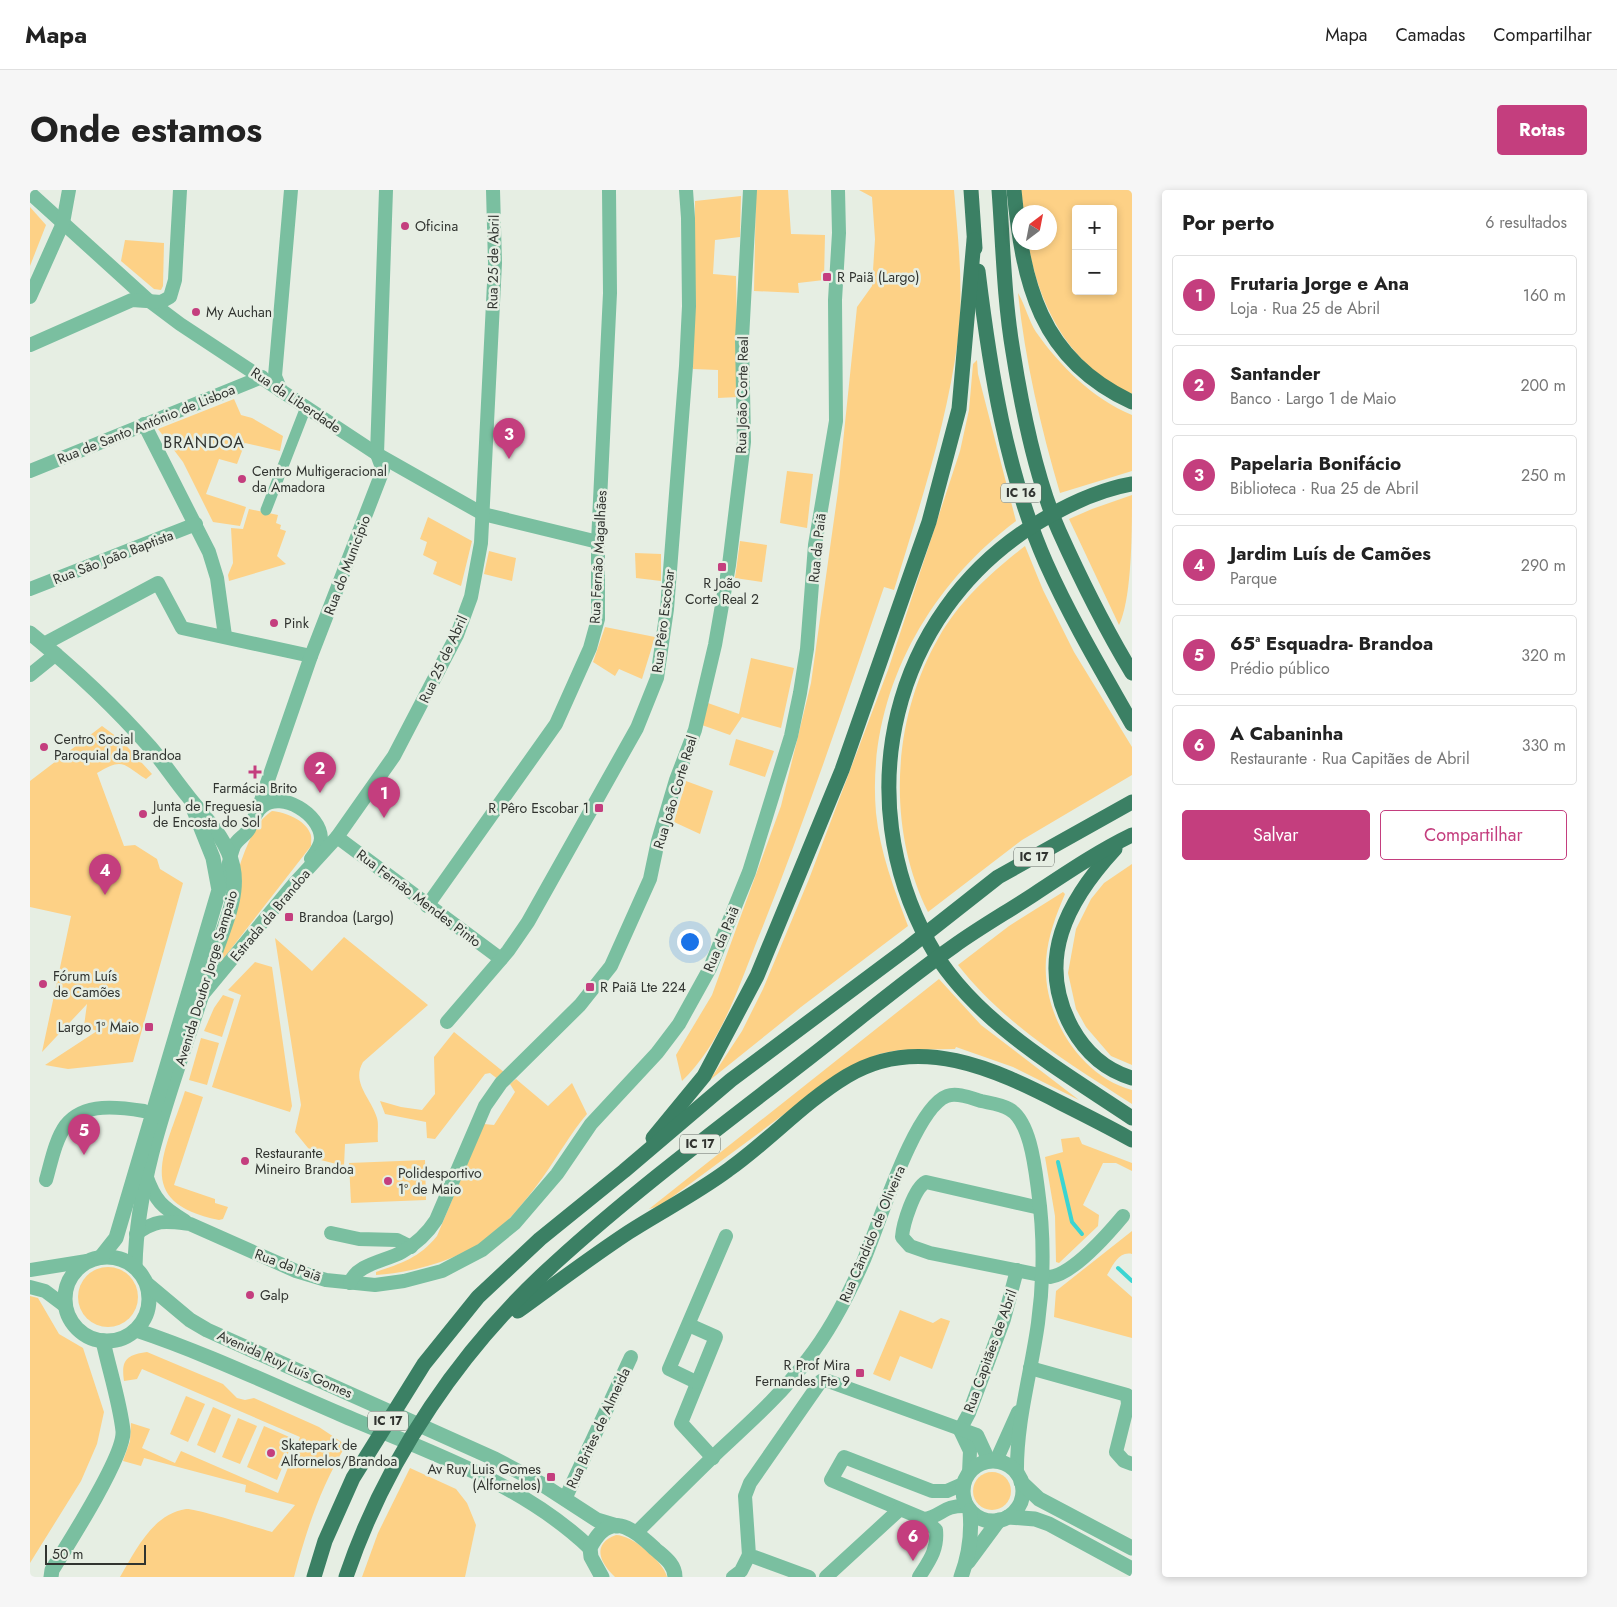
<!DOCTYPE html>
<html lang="pt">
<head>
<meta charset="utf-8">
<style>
	:root { --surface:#fff; --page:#f6f6f6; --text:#222; --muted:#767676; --line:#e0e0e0; --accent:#c43e7e }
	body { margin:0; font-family:Jost,sans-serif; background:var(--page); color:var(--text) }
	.controls { position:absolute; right:15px; top:15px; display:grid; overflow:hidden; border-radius:5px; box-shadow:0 2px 8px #0003 }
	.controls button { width:45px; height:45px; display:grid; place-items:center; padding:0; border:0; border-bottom:1px solid var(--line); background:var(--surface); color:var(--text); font:25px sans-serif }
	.compass { position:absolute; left:982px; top:15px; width:45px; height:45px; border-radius:50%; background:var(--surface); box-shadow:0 2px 8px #0003; rotate:32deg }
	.scale { position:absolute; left:15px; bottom:12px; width:101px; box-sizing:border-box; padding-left:5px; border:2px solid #313430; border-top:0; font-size:14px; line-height:18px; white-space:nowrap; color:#313430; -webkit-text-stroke:4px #e6eee3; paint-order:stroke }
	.you { position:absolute; left:659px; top:751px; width:18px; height:18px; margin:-12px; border:4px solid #fff; border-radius:50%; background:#1a73e8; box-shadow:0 0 0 8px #1a73e833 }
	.badge { display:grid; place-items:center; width:32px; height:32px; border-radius:50%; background:var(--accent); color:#fff; font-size:16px; font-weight:700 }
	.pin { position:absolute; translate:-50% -41px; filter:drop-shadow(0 1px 2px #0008) }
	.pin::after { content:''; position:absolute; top:26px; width:18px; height:15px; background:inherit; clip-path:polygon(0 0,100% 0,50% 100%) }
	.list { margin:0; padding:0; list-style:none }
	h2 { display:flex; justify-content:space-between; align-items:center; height:65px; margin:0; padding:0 20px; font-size:21px }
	h2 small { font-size:16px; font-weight:400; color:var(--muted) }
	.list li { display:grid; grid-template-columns:32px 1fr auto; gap:15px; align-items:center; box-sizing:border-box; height:80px; margin:0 10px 10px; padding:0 10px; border:1px solid var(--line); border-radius:5px }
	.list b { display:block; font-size:19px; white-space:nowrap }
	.list p { margin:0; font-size:16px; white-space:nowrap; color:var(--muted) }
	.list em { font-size:16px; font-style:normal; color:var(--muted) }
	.actions { display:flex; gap:10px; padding:15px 20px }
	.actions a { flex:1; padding:11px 0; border:1px solid var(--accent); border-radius:5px; text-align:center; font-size:18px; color:var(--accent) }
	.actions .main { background:var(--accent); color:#fff }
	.map { position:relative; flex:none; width:1102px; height:1387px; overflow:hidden; border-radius:5px }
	header { display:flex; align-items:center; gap:30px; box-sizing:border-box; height:70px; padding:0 25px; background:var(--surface); border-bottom:1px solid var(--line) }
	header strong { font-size:24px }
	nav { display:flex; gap:28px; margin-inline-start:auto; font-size:18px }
	.intro { display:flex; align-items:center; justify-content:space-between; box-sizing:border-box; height:120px; padding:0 30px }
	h1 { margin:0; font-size:35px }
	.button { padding:12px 22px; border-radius:5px; background:var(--accent); color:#fff; font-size:18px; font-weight:700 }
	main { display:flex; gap:30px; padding:0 30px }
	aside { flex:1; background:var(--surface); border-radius:5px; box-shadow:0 2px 8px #0003 }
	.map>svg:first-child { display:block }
	.green { fill:#fdd186; fill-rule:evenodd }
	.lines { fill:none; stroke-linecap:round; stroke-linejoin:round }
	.stream { stroke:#3bd5d2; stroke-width:4 }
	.pedestrian { stroke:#7abfa0; stroke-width:11 }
	.minor { stroke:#7abfa0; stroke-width:14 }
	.tertiary { stroke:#7abfa0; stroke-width:15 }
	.trunk { stroke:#3b8064; stroke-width:15 }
	.poi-dot { fill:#c43e7e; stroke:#e6eee3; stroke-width:2 }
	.labels { text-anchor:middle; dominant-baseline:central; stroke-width:5; stroke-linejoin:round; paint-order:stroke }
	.shield { fill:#e6eee3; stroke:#676c66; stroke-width:1 }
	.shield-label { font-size:12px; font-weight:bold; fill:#313430 }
	.poi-label { font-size:14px; fill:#313430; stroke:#e6eee3; text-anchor:start }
	.street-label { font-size:14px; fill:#313430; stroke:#e6eee3 }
	.quarter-label { font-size:16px; letter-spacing:1px; fill:#313430; stroke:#e6eee3 }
</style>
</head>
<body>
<header>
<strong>Mapa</strong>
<nav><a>Mapa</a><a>Camadas</a><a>Compartilhar</a></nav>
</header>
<div class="intro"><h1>Onde estamos</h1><a class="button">Rotas</a></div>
<main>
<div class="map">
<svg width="1102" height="1387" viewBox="0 0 1102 1387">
	<rect width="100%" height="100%" fill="#e6eee3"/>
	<g class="green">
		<polygon points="726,0 758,0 761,44 795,45 794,90 768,93 769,103 724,101"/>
		<path d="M829,0H924C928,48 934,100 928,149C917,234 889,318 864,400L854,397C815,512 776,628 731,741C710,792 693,852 652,891L646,865L682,805L717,709L751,616L781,493L808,301L827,117L842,96L845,49L842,7Z"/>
		<path d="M991,0H1102V204C1040,177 1009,117 998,53L1019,52V22H994ZM1046,19H1083V101H1046Z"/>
		<polygon points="711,6 710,47 685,50 683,84 706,86 708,207 688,208 688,180 663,179 665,11"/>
		<polygon points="0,17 16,35 0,76"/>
		<polygon points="95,50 134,53 133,96 131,100 124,99 91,71"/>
		<path d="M988,103C995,115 999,131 1006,142C1030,176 1063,209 1102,225V281L1030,303C1011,238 995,171 988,103Z"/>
		<path d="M947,170L948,184L986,331C896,398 836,507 846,623C850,662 864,699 878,736L771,817L680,890L712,841L733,799L779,689L858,480L930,261L939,220L943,174Z"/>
		<polygon points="204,209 211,225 222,228 253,246 250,261 215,253 207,274 189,269 176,304 216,317 210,336 183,332 153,272 128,239"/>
		<polygon points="757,281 783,284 777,338 750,333"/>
		<path d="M1102,305C1102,340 1102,408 1089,435L1039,329L1062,319Z"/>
		<polygon points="219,319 248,325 246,333 251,335 250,339 256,341 247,366 256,374 199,391 198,385 203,373 201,338 213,339"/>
		<polygon points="398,327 442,351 431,396 403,384 407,372 393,365 397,352 390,349"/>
		<polygon points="710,351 737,355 732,392 705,388"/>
		<path d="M995,356L1013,400L1044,462L1102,557V585L992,650L898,722C856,637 862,528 909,447C930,410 962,382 995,356Z"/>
		<polygon points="459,361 486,368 482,391 454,384"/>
		<polygon points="605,363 631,364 631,391 606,388"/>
		<polygon points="575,437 625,447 612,489 589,479 585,486 563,472"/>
		<polygon points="721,468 764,478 751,538 712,527 700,545 669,534 675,512 709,524"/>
		<path d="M72,536L91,550L122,584L116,589C93,574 93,567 67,583L94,656L105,655L127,669L130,679L153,693L103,872L38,879L15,875L67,841L54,836L57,814L12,862L41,726L0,717V591Z"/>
		<polygon points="706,549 744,561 735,587 699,575"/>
		<polygon points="656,591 683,601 670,644 644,632"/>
		<path d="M242,621C255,622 275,630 280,643C282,646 281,652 281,656L190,773L187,771C196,734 209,641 242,621Z"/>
		<polygon points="1102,674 1102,875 1081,866 1056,837 1046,819 1038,783 1046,739 1061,709 1074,693"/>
		<path d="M1033,702L1035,704C1026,725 1018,746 1016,770C1012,824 1049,886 1102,900V914C1039,873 975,835 928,775L979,736Z"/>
		<path d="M314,747L398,815L333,872C321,893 341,908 347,928C349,935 347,944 348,952L315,954L314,976L287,969L265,942L271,915L245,748L282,781Z"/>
		<polygon points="225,772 242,777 262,916 260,922 182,897 211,805 198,800"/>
		<polygon points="909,789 951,835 1049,910 983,877 926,857 925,859 869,860 849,864 814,880 630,1016 619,1019"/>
		<polygon points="193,805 204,809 192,847 174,841 184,818"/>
		<polygon points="424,842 475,883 469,890 460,883 455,884 405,949 397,948 396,932 355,924 350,911 371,917 392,920 405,904 404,867"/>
		<polygon points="171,848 189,853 177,895 159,890"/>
		<path d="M486,889L518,916L542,893L557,924C540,944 528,966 513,987C500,1005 485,1024 469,1039C437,1068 388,1082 346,1085V1082C372,1073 389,1068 407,1046L454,934L464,935L485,902L480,894Z"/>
		<path d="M155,901L173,907L144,995L185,1009V1013L198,1017L193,1029L189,1030C101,1012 136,961 155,901Z"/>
		<polygon points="1049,947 1052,954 1102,973 1102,981 1086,973 1073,973 1053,1015 1069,1025 1068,1036 1029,1073 1026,1072 1025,1026 1015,967 1033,962 1031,949"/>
		<polygon points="395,970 396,1010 321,1013 319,973"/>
		<path d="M1102,1041V1064C1088,1061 1083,1076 1077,1085L1102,1107V1148L1024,1127L1026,1101Z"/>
		<circle cx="78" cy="1107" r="30"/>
		<polygon points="0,1106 8,1108 29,1144 53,1158 74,1222 67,1254 51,1291 0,1373"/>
		<polygon points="870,1120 903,1133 911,1128 920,1131 902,1179 870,1166 860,1191 843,1184"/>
		<path d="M117,1162L193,1194L207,1208L215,1210L224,1208L289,1237L316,1255C290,1299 277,1338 264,1387H90C105,1362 122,1324 156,1319C165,1318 228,1338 242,1342L265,1315L215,1302L216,1295L114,1268L111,1276L93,1271L100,1251L101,1233L120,1239L112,1258L145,1273L151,1261L248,1303L270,1247L112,1179L107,1189L94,1191C91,1170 96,1165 117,1162Z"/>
		<polygon points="156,1206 175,1214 158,1252 140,1244"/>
		<polygon points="183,1217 201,1225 185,1263 167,1255"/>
		<polygon points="208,1228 227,1236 210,1274 192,1267"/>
		<polygon points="234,1236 264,1249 247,1290 217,1277"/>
		<polygon points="380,1278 426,1299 437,1313 446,1335 435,1387 332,1387 348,1343"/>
		<circle cx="962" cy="1301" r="19"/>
		<path d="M586,1345C602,1345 633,1371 637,1387H585C570,1373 561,1354 586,1345Z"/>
	</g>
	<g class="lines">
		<g class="stream">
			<polyline points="1028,972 1042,1032 1052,1044"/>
			<polyline points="1088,1078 1102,1091"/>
		</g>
		<polyline class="pedestrian" points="236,320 276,217"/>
		<g class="minor">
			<polyline points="0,3 118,110 150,134 347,264 453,324 568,352"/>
			<polyline points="0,107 33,33 39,0"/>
			<polyline points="0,155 102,110 131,112 140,107 145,90 150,0"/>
			<polyline points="251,201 245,186 261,0"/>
			<polyline points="114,234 179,362 187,388 195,446"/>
			<polyline points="0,281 232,187"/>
			<polyline points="0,399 166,334"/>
			<polyline points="14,454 128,393 152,438 281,466"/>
			<polyline points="0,485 26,464"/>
			<polyline points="227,622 281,466 353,280 347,264 356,0"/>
			<polyline points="307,647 471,769"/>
			<path d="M189,700C198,685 198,671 204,656C207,649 215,646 219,639C223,631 225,622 233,616C252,601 290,624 291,648C291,656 285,663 281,669"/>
			<polyline points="397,716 526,534 560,458 568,429 568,352 580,103 579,0"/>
			<polyline points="173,804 264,694 307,647 364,566 427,445 441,407 451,353 465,73 463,0"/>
			<polyline points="417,832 478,761 498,732 607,538 627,488 637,419 656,176 659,116 658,28 656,0"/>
			<path d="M116,985C125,1011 132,1017 155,1031"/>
			<path d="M16,990C21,973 25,950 36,935C54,912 89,917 114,921"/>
			<path d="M1010,1018L896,992C884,998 873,1034 872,1047L880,1056L900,1063L1020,1087C1043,1084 1078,1044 1093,1026"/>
			<polyline points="301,1043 329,1049 367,1050 381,1057"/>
			<path d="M106,1044C127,1029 135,1031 160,1034L266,1081L296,1090L345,1095L374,1091L412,1081L452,1060L485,1033L527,984L561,934L627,863L649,834L680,778L719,682L761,546L770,503L777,459L785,355L806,231L805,110L809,43L808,0"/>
			<polyline points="0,1080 57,1071"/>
			<path d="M320,1093C326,1074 356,1071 372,1062C386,1054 397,1044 406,1030L455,916L471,893L550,815L581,776L620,689L628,651L646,590L665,540L685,455L699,375L714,252L712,149L720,0"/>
			<polyline points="0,1097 15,1101 35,1116"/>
			<polyline points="659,1135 686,1147 651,1233 683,1268"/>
			<polyline points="1000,1178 1097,1205 1098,1214 1086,1262 1094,1271 1102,1274"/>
			<polyline points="666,1192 639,1179 696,1046"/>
			<polyline points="930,1240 939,1223 974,1129 987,1080"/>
			<polyline points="930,1240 940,1261 939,1283"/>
			<polyline points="966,1271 988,1222"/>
			<path d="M933,1294L917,1301H902L814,1267L801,1290L894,1329C913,1326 912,1315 937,1316"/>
			<polyline points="535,1309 601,1167"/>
			<path d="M607,1342C634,1315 661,1288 688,1262C719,1233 752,1204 777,1170C800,1141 818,1106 833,1072C848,1038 884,918 917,906C927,902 941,908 951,911C960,913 971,914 979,919C1000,930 1005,977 1008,1000C1014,1043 1014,1089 1008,1133C1001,1184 986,1232 987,1284"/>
			<polyline points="703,1387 711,1381 719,1365"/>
			<polyline points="779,1387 719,1365 715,1306 720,1293 791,1191 798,1191 947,1245 959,1271"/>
			<polyline points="796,1387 869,1320"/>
			<path d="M889,1387C899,1371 908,1360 906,1340L894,1329"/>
		</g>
		<g class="tertiary">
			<path d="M0,443C42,477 84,516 120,557C133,572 144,589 157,605C174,627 197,648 203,677C210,709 190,745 181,775C152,874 107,972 105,1077"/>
			<circle cx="77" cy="1109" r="42"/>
			<polyline points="71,1067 86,1048 189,700 183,668 163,618"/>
			<polyline points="117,1094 160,1130 177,1140 465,1269 510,1293 567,1330 587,1336"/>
			<path d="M106,1140C175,1163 242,1195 310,1224C396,1261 491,1292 560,1358"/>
			<circle cx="963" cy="1301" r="30"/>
			<polyline points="991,1292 1009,1309 1102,1358"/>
			<polyline points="978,1327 1005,1329 1019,1334 1102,1379"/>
			<polyline points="938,1372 969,1330"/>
			<path d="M21,1387L22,1380C37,1356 95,1265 93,1241C90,1213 79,1179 73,1151"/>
			<path d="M572,1387L561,1367L560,1358C579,1320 602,1337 625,1359C634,1367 645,1374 645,1387"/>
			<path d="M931,1387C939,1366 942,1343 940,1321"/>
		</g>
		<g class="trunk">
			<polyline points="941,0 945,58"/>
			<path d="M969,0C973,54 974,109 983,162C992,219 1006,289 1029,341C1051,390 1075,438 1102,483"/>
			<path d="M984,0C993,93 1009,169 1102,212"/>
			<path d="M948,81C960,180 976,282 1016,373C1041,429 1072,481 1102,534"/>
			<path d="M1102,294C1068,300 1033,317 1004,335C861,425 819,607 899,753C941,830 1031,880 1102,928"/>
			<path d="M1085,659C1037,711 1005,770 1042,838C1056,863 1075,880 1102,888"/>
			<polyline points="623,948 674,886 727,786 812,580 899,332 929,219 944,50"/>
			<path d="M488,1121C524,1095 561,1067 599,1042C632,1021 667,1003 698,980C739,951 774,912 817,886C888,843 965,879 1031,913C1055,925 1079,937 1102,950"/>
			<polyline points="284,1387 295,1351 323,1288 394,1174 448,1107 510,1049 594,981 701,890 879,757 968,687 1102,612"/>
			<path d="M316,1387C356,1268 432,1157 525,1073C605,1000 694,934 779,868C827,831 874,791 924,756C949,738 977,722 1003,705C1035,684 1067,662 1102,645"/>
		</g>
	</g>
	<g class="poi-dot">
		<circle cx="375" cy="36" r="5"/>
		<rect x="792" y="82" width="10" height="10" rx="2.5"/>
		<circle cx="166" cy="122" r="5"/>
		<circle cx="212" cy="289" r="5"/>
		<rect x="687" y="372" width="10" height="10" rx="2.5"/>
		<circle cx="244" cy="433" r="5"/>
		<circle cx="14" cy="557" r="5"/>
		<path d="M222.5 574.5h5v5h5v5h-5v5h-5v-5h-5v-5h5z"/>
		<rect x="564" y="613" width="10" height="10" rx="2.5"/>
		<circle cx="113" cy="624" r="5"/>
		<rect x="254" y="722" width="10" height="10" rx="2.5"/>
		<circle cx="13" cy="794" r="5"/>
		<rect x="555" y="792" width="10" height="10" rx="2.5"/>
		<rect x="114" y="832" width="10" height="10" rx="2.5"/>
		<circle cx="215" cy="971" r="5"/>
		<circle cx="358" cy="991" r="5"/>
		<circle cx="220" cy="1105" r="5"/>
		<rect x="825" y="1178" width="10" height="10" rx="2.5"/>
		<circle cx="241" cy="1263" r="5"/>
		<rect x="516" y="1282" width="10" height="10" rx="2.5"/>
	</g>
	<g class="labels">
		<g class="shield">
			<rect x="971" y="293.5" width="40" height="19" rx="4"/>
			<rect x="984" y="657.5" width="40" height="19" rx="4"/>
			<rect x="650" y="944.5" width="40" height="19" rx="4"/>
			<rect x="338" y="1221.5" width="40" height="19" rx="4"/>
		</g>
		<g class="shield-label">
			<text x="991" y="303">IC 16</text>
			<text x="1004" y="667">IC 17</text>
			<text x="670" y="954">IC 17</text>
			<text x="358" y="1231">IC 17</text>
		</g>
		<g class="poi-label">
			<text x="385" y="36">Oficina</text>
			<text x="807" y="87">R Paiã (Largo)</text>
			<text x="176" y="122">My Auchan</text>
			<text x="222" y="281">Centro Multigeracional<tspan x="222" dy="16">da Amadora</tspan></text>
			<text x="692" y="393" text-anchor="middle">R João<tspan x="692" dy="16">Corte Real 2</tspan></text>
			<text x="254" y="433">Pink</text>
			<text x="24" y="549">Centro Social<tspan x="24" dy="16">Paroquial da Brandoa</tspan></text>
			<text x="225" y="598" text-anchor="middle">Farmácia Brito</text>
			<text x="123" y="616">Junta de Freguesia<tspan x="123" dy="16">de Encosta do Sol</tspan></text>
			<text x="559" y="618" text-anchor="end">R Pêro Escobar 1</text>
			<text x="269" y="727">Brandoa (Largo)</text>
			<text x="23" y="786">Fórum Luís<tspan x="23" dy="16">de Camões</tspan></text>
			<text x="570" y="797">R Paiã Lte 224</text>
			<text x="109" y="837" text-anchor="end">Largo 1º Maio</text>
			<text x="225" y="963">Restaurante<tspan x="225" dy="16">Mineiro Brandoa</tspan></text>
			<text x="368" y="983">Polidesportivo<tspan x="368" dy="16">1º de Maio</tspan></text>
			<text x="230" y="1105">Galp</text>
			<text x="820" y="1175" text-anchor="end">R Prof Mira<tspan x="820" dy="16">Fernandes Fte 9</tspan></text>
			<text x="251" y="1255">Skatepark de<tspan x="251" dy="16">Alfornelos/Brandoa</tspan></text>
			<text x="511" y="1279" text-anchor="end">Av Ruy Luis Gomes<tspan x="511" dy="16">(Alfornelos)</tspan></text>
		</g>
		<g class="street-label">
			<text transform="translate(463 72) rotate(-89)">Rua 25 de Abril</text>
			<text transform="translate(712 205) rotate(-89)">Rua João Corte Real</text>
			<text transform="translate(266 210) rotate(34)">Rua da Liberdade</text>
			<text transform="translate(116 234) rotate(-22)">Rua de Santo António de Lisboa</text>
			<text transform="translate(787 358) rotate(-84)">Rua da Paiã</text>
			<text transform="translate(83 367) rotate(-21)">Rua São João Baptista</text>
			<text transform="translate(568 367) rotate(-87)">Rua Fernão Magalhães</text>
			<text transform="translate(317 375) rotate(-69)">Rua do Município</text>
			<text transform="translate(633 431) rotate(-83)">Rua Pêro Escobar</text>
			<text transform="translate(413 469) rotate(-65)">Rua 25 de Abril</text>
			<text transform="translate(645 602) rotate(-73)">Rua João Corte Real</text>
			<text transform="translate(389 708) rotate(37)">Rua Fernão Mendes Pinto</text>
			<text transform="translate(240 725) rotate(-50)">Estrada da Brandoa</text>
			<text transform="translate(691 749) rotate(-67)">Rua da Paiã</text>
			<text transform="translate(176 788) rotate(-73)">Avenida Doutor Jorge Sampaio</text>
			<text transform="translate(842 1044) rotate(-67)">Rua Cândido de Oliveira</text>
			<text transform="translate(258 1075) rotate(20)">Rua da Paiã</text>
			<text transform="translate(960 1161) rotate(-70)">Rua Capitães de Abril</text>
			<text transform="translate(255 1174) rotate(24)">Avenida Ruy Luís Gomes</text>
			<text transform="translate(568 1238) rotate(-65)">Rua Brites de Almeida</text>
		</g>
		<g class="quarter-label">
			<text x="174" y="252">BRANDOA</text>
		</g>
	</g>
</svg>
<div class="controls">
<button>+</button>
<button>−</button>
</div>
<svg class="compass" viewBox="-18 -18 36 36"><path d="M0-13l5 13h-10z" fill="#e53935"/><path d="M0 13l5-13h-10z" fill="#767676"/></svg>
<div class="scale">50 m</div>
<div class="you"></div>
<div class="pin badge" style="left:354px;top:628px">1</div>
<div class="pin badge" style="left:290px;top:603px">2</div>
<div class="pin badge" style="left:479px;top:269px">3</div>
<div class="pin badge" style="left:75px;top:705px">4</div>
<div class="pin badge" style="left:54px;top:965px">5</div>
<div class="pin badge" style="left:883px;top:1371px">6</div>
</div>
<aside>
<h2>Por perto<small>6 resultados</small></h2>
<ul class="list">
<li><span class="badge">1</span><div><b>Frutaria Jorge e Ana</b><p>Loja · Rua 25 de Abril</p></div><em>160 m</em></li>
<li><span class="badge">2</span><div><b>Santander</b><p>Banco · Largo 1 de Maio</p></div><em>200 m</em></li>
<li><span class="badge">3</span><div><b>Papelaria Bonifácio</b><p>Biblioteca · Rua 25 de Abril</p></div><em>250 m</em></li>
<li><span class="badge">4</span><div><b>Jardim Luís de Camões</b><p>Parque</p></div><em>290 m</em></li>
<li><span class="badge">5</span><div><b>65ª Esquadra- Brandoa</b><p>Prédio público</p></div><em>320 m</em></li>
<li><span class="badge">6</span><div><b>A Cabaninha</b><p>Restaurante · Rua Capitães de Abril</p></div><em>330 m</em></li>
</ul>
<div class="actions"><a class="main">Salvar</a><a>Compartilhar</a></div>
</aside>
</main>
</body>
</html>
